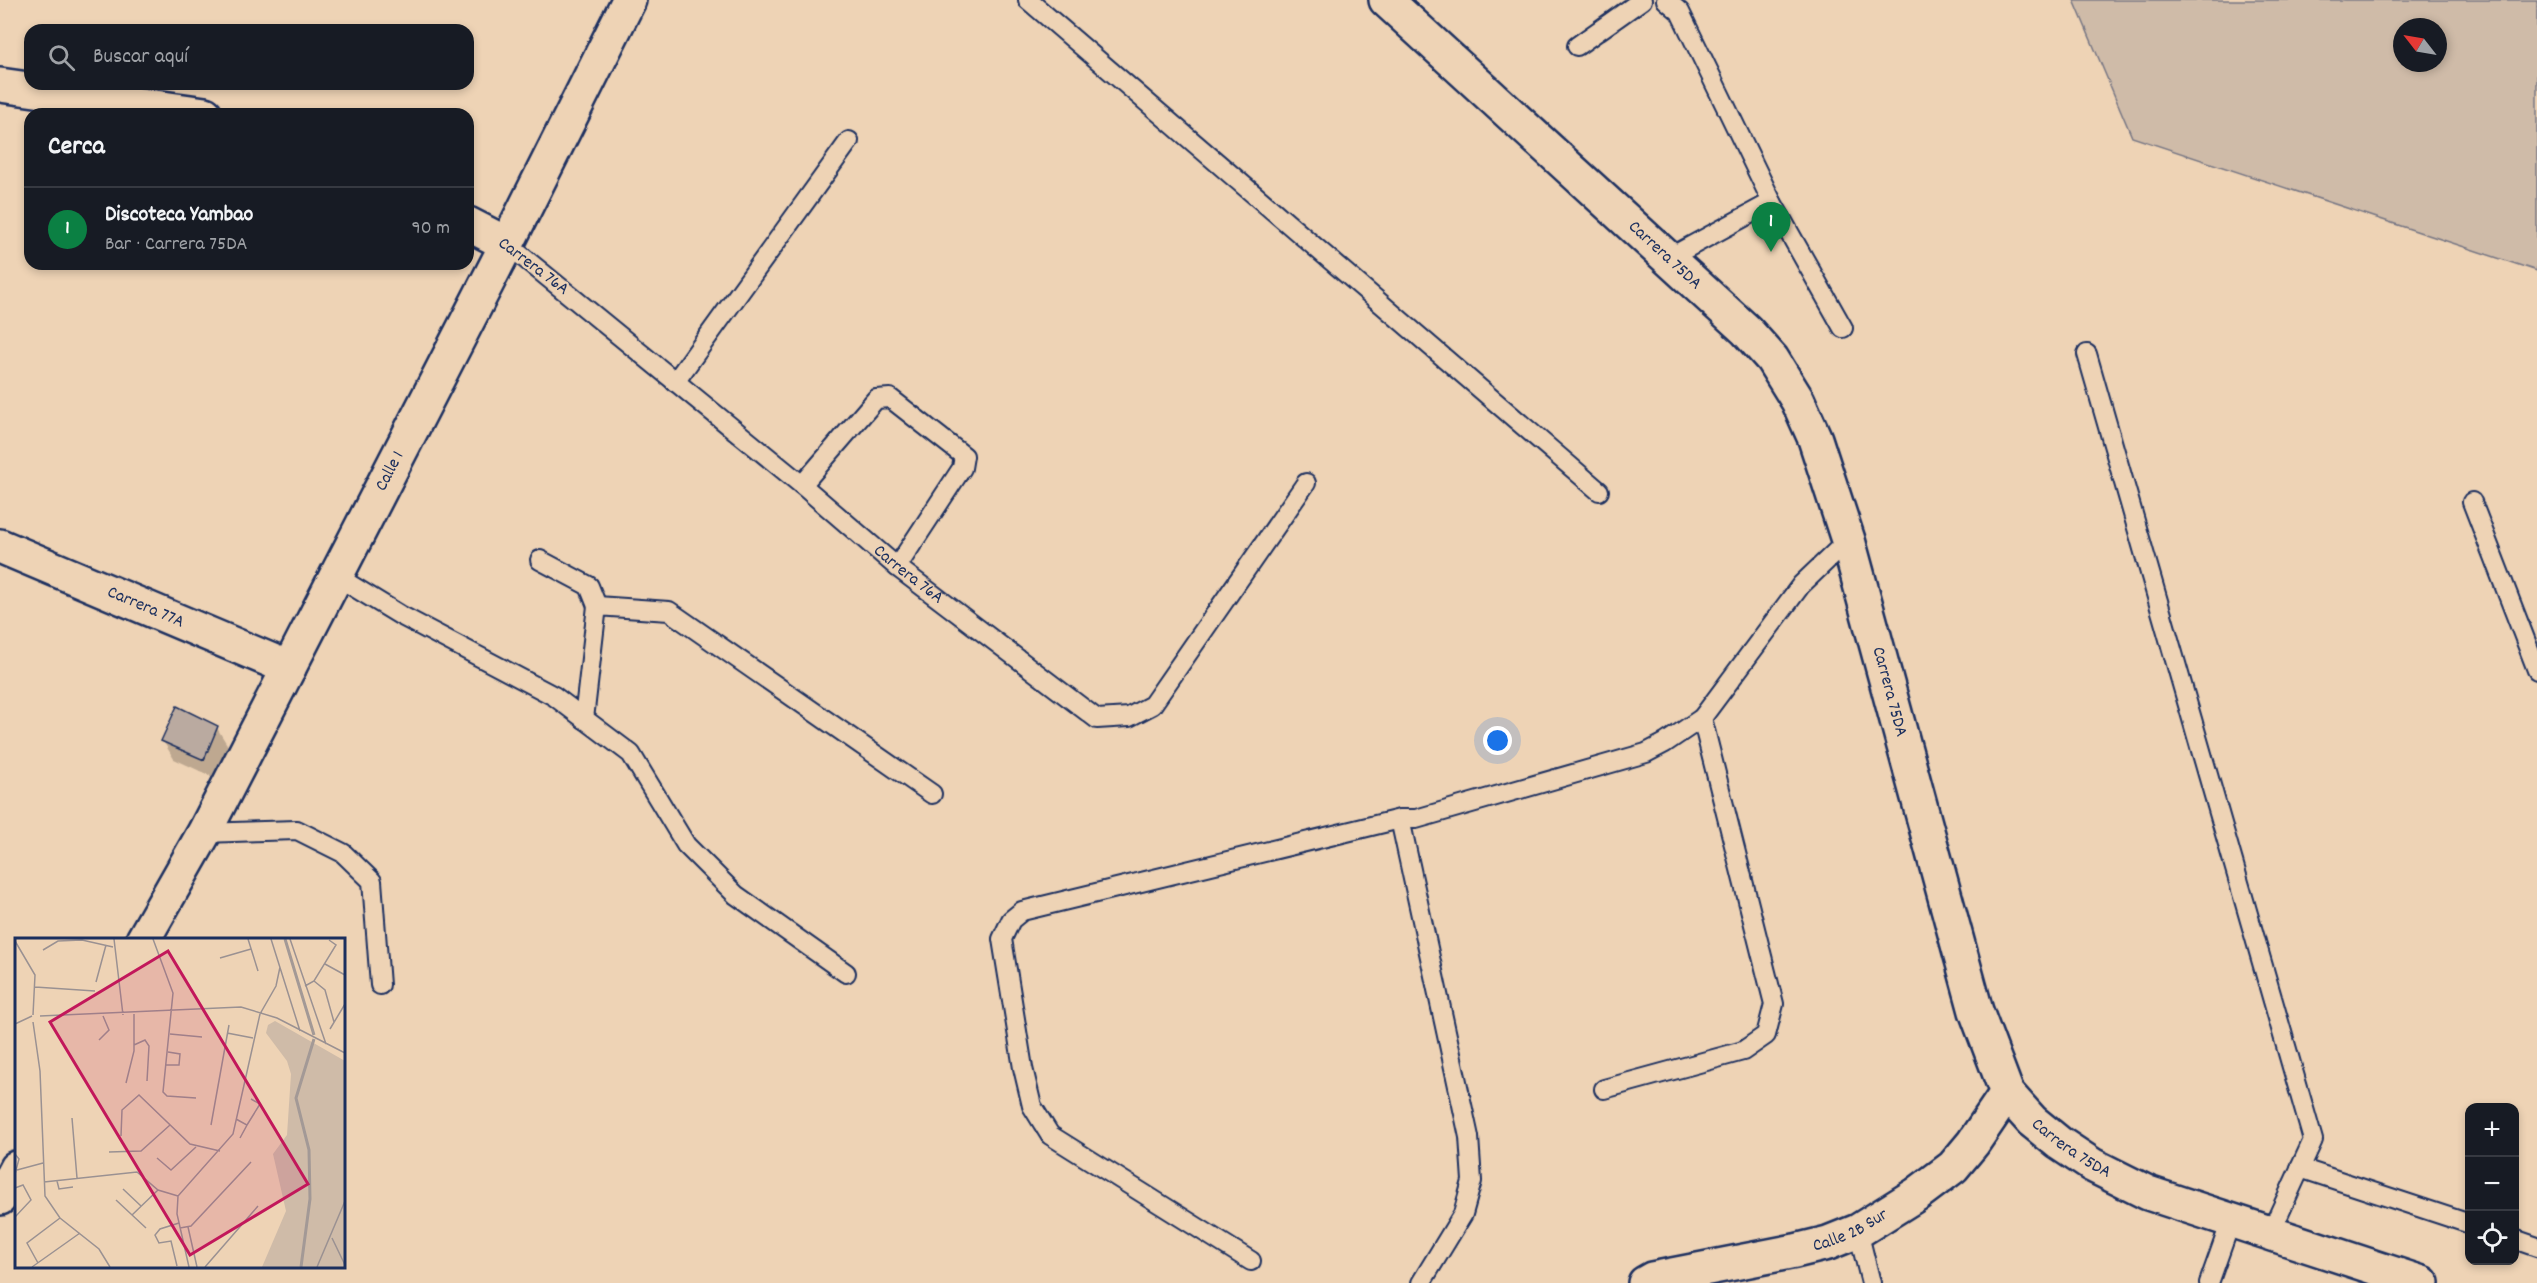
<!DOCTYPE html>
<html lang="es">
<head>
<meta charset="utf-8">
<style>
	:root { --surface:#171b24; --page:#242831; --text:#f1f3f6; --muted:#9ea1a6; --line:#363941; --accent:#0b8043 }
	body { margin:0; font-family:Dekko,sans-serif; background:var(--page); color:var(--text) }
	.controls { position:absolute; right:18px; bottom:18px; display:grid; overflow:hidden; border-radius:12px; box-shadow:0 3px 9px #0003 }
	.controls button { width:54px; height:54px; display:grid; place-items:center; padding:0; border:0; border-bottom:2px solid var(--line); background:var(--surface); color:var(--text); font:30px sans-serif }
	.compass { position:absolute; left:2393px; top:18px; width:54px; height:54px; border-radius:50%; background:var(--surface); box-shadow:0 3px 9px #0003; rotate:301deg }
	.you { position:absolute; left:1498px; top:741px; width:21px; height:21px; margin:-15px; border:4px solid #fff; border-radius:50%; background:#1a73e8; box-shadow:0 0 0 9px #1a73e833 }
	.badge { display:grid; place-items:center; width:39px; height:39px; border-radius:50%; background:var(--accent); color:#fff; font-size:20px; font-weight:700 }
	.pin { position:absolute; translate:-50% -50px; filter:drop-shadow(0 2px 3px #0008) }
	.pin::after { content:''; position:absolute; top:32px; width:21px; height:18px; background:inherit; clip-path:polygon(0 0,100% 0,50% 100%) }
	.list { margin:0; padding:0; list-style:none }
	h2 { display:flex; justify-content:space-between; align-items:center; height:78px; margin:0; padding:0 24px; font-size:26px }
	h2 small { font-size:20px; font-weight:400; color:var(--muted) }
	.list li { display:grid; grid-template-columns:39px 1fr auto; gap:18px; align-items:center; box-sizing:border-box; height:84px; padding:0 24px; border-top:2px solid var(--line) }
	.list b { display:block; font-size:22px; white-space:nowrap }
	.list p { margin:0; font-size:20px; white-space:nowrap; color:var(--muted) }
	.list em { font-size:20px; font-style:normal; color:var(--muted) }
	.icon { flex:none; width:33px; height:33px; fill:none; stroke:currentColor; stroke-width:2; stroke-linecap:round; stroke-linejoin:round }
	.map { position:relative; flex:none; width:2537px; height:1283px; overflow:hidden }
	.search { position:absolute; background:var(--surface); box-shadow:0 3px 9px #0003; left:24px; top:24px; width:450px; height:66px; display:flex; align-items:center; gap:15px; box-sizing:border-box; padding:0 21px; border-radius:18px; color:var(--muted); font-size:22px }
	.panel { position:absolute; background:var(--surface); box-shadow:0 3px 9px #0003; left:24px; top:108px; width:450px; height:162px; border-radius:18px }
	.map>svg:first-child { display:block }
	.green { fill:#cfbba8; stroke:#757583; stroke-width:1.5; fill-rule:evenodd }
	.shadow { fill:#0003 }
	.building { fill:#baaaa0; stroke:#1b2f5e; stroke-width:1.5 }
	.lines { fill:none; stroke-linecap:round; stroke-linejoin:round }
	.lane-casing { stroke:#1b2f5e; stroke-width:22 }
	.street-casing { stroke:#1b2f5e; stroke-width:38 }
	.secondary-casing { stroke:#1b2f5e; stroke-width:38 }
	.lane { stroke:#eed3b5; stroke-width:18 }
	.street { stroke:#eed3b5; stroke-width:33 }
	.secondary { stroke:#eed3b5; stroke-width:33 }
	.labels { text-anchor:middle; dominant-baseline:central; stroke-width:4.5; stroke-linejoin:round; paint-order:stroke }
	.street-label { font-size:18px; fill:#1b2f5e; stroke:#eed3b5 }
	.inset-river { fill:none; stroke:#a39996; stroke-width:3 }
	.inset-road { fill:none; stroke:#9a9192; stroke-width:1.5 }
	.view { fill:#c2185b; fill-opacity:0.15; stroke:#c2185b; stroke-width:3 }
	.inset-edge { fill:none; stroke:#1b2f5e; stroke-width:3 }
</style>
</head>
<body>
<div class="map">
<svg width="2537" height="1283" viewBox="0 0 2537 1283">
	<rect width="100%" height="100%" fill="#eed3b5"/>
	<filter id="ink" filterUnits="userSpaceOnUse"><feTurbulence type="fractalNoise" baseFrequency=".0167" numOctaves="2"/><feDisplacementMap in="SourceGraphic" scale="12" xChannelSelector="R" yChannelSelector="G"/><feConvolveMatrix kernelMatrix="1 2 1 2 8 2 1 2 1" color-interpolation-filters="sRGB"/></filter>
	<g filter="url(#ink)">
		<path class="green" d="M2074,0H2537V271L2132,137ZM2402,27H2438V63H2402Z"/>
		<polygon class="shadow" points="217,728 228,746 215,778 174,759 163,741"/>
		<polygon class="building" points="177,706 218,726 204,760 161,741"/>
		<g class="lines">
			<defs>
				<g id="lane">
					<polyline points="1028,0 1599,491"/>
					<polyline points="1666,0 1680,12 1772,202"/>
					<polyline points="1577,46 1642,0"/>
					<path id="s1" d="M507,244L802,485L897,567L1097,719L1129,717L1152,705L1306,483"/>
					<polyline points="1667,259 1772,202 1843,328"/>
					<polyline points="2087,354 2313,1140 2270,1234"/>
					<polyline points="675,382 849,141"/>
					<polyline points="802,485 876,399 890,398 964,456 962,468 897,567"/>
					<polyline points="2472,502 2537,670"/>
					<polyline points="540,560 589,586 597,606"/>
					<polyline points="336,576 400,615 554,696 631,754 686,845 736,895 846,973"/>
					<polyline points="584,719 597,606 669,611 932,794"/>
					<polyline points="1400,819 1469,1137 1472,1181 1463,1214 1421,1283"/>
					<polyline points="204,833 297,830 343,853 372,881 380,985"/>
					<polyline points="1604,1089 1743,1051 1766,1035 1774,1004 1702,718"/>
					<polyline points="2300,1168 2470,1224"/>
					<polyline points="1858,1231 1871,1283"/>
					<polyline points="2514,1239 2537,1247"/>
					<polyline points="1251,1261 1050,1135 1032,1106 1023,1068 1002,939 1011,920 1022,911 1400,819 1416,819 1646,753 1665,743 1702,718 1801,585 1848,540"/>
					<polyline points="2209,1283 2231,1221"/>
				</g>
				<g id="street">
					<path id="s2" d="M1386,0L1746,330L1772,359L1798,401L1815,439L1848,540L1976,1011L2007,1093L2032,1121L2059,1143L2092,1165L2148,1193L2422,1283"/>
					<polyline points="0,85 205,114"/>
					<polyline points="468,224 507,244"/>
					<path id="s3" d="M0,546L289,668"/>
					<path id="s4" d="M1645,1283L1652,1279L1795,1251L1828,1243L1858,1231L1917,1194L1953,1167L1973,1143L2007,1093"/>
				</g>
				<g id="secondary">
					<path id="s5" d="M143,940L204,833L507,244L629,0"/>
					<polyline points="0,1198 16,1168"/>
				</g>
			</defs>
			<use href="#lane" class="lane-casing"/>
			<use href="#street" class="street-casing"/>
			<use href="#secondary" class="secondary-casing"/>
			<use href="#lane" class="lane"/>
			<use href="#street" class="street"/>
			<use href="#secondary" class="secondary"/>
		</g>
	</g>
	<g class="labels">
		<g class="street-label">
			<text stroke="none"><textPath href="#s2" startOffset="378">Carrera 75DA</textPath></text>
			<text transform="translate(533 267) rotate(37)">Carrera 76A</text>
			<text stroke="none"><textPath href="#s5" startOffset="530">Calle 1</textPath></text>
			<text stroke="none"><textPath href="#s1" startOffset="520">Carrera 76A</textPath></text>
			<text stroke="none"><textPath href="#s3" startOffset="158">Carrera 77A</textPath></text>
			<text stroke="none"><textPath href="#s2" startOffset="882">Carrera 75DA</textPath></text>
			<text stroke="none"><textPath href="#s2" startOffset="1386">Carrera 75DA</textPath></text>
			<text stroke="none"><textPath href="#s4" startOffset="213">Calle 2B Sur</textPath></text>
		</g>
	</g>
	<g transform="translate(15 938)">
		<rect width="330" height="330" fill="#eed3b5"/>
		<path d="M260,83L330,123V329H247L271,273L258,216L272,197L276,136L272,123L251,95L253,87Z" fill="#cfbba8"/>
		<path class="inset-river" d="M270,1L299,97M286,329L295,261L294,212L281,160L299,101"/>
		<path class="inset-road" d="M99,1L108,77M138,1L158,55L148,154L152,158L181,160M233,1L243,33M256,1L285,93M275,1L311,106M0,3L20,37L18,77M28,12L43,3L67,2L98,9M205,20L236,11M310,26L330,37M299,43L310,52L319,84M81,44L91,7M290,48L299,43L321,7L314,2M20,49L80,53M25,78L226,69L262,80L330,115M18,84L25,133L30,258L45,280L84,311L95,329M0,86L17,78M315,91L330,66M212,95L238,100M155,96L187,99M84,102L94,92L88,78M119,107L130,102L134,108L132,143M151,127H164L165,116L153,114M111,145L119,113V76M57,180L62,240M221,181L232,187L225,200M196,187L214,87M232,187L245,166L236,161M106,198L107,172L124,157L175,206L205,213M94,214L126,213L155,187M0,216L4,221L0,236M142,220L156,232L181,209M2,232L28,225M42,243L44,251L58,249M29,244L122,234L143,252L163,258M0,250L8,247L16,262L0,279M108,251L126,268M101,262L131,290M117,277L143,252M173,289L182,329M165,290L176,288L236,224M317,300L330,327M23,325L12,305L45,280M162,328L156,303L144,305L140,297L145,291L164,285M17,329L65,295M174,329L162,276L163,258L218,196L245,76L261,48L265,29M190,329L243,268M302,329L330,263"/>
		<path class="view" d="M153,13L293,246L175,317L35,84Z"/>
		<rect width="330" height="330" class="inset-edge"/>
	</g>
</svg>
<div class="controls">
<button>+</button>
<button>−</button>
<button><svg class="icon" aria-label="locate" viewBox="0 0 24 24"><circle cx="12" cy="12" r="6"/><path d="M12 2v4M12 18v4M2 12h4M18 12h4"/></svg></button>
</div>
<svg class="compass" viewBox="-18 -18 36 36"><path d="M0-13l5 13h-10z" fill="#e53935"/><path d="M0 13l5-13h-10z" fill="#9ea1a6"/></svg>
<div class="you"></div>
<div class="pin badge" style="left:1771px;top:252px">1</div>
<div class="search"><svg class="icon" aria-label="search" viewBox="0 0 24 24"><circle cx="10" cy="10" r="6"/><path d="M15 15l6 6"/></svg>Buscar aquí</div>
<section class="panel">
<h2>Cerca<small></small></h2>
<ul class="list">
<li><span class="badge">1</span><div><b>Discoteca Yambao</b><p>Bar · Carrera 75DA</p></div><em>90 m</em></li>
</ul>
</section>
</div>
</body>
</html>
